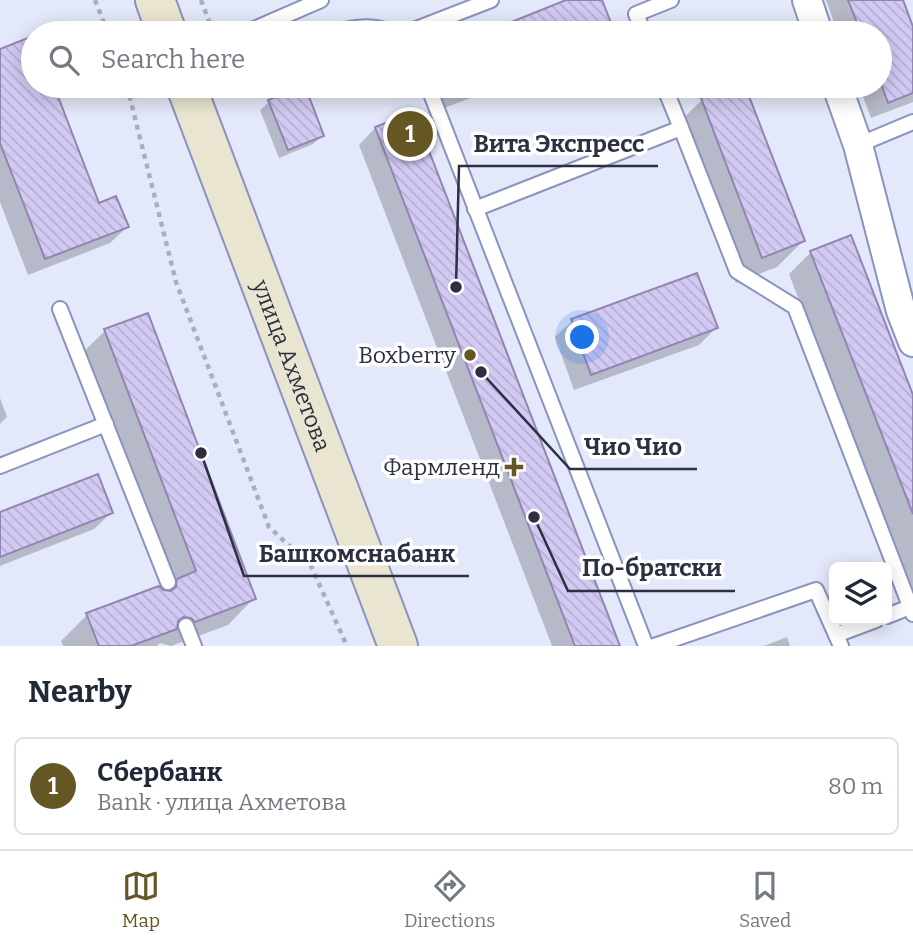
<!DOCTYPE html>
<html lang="en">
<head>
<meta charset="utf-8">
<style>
	:root { --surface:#fff; --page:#f6f6f7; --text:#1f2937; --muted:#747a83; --line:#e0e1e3; --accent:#645723 }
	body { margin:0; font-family:Bitter,serif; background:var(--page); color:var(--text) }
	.controls { position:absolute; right:21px; bottom:21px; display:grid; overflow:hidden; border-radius:10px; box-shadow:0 4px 18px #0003 }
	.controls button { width:63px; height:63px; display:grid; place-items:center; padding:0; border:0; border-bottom:2px solid var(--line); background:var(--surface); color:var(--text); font:35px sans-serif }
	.you { position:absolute; left:583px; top:338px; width:24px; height:24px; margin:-18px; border:5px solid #fff; border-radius:50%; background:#1a73e8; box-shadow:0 0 0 10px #1a73e833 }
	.badge { display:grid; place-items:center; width:46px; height:46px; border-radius:50%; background:var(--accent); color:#fff; font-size:23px; font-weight:700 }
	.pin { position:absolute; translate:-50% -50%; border:4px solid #fff; box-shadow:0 2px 7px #0006 }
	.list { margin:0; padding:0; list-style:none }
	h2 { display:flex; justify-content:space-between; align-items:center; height:91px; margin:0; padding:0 28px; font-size:30px }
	h2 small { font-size:23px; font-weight:400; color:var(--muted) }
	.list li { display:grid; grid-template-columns:46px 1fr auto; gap:21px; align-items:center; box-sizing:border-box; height:98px; margin:0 14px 14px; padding:0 14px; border:2px solid var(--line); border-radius:10px }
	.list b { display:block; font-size:26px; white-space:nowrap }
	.list p { margin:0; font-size:23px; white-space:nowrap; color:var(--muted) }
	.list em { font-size:23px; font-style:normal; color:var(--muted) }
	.icon { flex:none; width:38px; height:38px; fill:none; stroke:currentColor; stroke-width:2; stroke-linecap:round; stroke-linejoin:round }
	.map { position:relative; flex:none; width:913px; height:646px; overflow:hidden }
	.search { position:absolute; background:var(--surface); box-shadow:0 4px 18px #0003; left:21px; right:21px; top:21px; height:77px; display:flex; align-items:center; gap:18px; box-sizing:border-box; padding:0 24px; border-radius:38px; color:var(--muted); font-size:26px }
	.sheet { height:203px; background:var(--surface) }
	nav { display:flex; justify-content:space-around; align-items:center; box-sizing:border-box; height:98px; border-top:2px solid var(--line); background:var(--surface); font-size:19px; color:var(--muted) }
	nav a { display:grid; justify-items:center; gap:4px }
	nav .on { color:var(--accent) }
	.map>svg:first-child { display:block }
	.shadow { fill:#0003 }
	.building { fill:url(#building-back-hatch); stroke:#9086b1; stroke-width:2 }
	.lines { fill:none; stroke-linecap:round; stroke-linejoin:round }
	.lane-casing { stroke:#8a93bd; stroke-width:18 }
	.street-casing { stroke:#8a93bd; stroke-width:32 }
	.secondary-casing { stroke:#8a93bd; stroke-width:42 }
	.path { stroke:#a9aec0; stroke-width:4.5; stroke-dasharray:5 5; stroke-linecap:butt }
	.lane { stroke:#fff; stroke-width:14 }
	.street { stroke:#fff; stroke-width:28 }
	.secondary { stroke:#eae5d0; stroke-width:38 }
	.poi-dot { fill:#645723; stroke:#fff; stroke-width:2.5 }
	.labels { text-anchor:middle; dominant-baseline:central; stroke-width:7; stroke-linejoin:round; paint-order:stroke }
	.poi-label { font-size:23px; fill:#2c3041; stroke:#fff; text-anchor:end }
	.street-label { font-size:23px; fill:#2c3041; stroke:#fff }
	.leader { fill:none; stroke:#2c3041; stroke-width:2.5 }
	.callout-dot { fill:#2c3041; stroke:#fff; stroke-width:2.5 }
	.callout-label { font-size:24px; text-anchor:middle; font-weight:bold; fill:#2c3041; stroke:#fff; stroke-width:7; stroke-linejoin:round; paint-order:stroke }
</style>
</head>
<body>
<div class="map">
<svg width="913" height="646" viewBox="0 0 913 646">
	<defs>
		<pattern id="building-back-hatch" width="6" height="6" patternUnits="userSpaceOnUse" patternTransform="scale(1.75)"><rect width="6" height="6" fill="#d3caf4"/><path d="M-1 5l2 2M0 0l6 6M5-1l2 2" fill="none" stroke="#b5aed2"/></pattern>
	</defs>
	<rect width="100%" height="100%" fill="#e3e8fa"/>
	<g class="shadow">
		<polygon points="571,0 600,0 612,29 608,33 485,33"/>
		<polygon points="826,0 901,0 913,32 913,102 871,118 859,86 880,86 880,33 838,33"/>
		<polygon points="33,38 33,86 52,86 98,205 127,227 110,243 28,275 0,202 0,50"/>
		<polygon points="420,86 502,86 431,113"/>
		<polygon points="738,86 743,86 803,241 777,267 736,283 675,126 702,100"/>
		<polygon points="269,102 322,136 313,144 279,158 260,110"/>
		<polygon points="413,114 618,646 552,646 359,145 375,128"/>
		<polygon points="811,252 913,400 913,596 789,274"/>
		<polygon points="572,321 716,328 699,345 574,390 555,337"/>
		<polygon points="105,331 254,598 228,625 171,646 160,643 157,646 63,646 61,641 87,615 162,592 168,592 78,357"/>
		<polygon points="0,398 7,417 0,424"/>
		<polygon points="111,513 94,529 0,566 0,514"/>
		<polygon points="787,637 790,646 764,646"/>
	</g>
	<g class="building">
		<polygon points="566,0 602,0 615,33 484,33"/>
		<polygon points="848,0 903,0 913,27 913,93 888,103 880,81 880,33 861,33"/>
		<polygon points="33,36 33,86 54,86 99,203 116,196 129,227 45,259 0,143 0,49"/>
		<polygon points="305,86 324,136 288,150 268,100"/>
		<polygon points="733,86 745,86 805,241 762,258 701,98"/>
		<polygon points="414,112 620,646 575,646 375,127"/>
		<polygon points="851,235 913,395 913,514 810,251"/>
		<polygon points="697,273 718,328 591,375 571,319"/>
		<polygon points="148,313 256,599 195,622 191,618 183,617 178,621 177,629 131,646 99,646 86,613 159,586 163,590 171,591 176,587 177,579 196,571 104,329"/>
		<polygon points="98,474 113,513 0,557 0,512"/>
	</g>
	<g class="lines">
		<defs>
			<g id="lane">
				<polyline points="245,33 321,0"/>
				<path d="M335,33C355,26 374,24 393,33"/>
				<polyline points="406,33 491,0"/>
				<polyline points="644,33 636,14 671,0"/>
				<polyline points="428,86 646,646"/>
				<polyline points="681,128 737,271 795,307 913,614"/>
				<polyline points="858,145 913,122"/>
				<polyline points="475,209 681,128 664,86"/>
				<polyline points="60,309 168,582"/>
				<polyline points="0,466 106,424"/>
				<polyline points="887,616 910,607"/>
				<polyline points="186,626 194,646"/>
				<polyline points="836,635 876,620"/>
				<polyline points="654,646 816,590 841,646"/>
			</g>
			<g id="street">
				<polyline points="807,0 818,33"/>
				<polyline points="837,86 858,145 901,311 913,342"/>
			</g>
			<g id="secondary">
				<polyline points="155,0 167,33"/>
				<path id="s1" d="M186,86L398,646"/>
			</g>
		</defs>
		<use href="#lane" class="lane-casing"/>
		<use href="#street" class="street-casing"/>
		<use href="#secondary" class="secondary-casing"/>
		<g class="path">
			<polyline points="95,0 108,33"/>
			<polyline points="201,0 210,24"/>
			<polyline points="127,86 176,282 269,527 311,566 347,646"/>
		</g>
		<use href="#lane" class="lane"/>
		<use href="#street" class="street"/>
		<use href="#secondary" class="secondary"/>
	</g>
	<g class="poi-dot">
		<circle cx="470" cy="355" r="7"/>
		<path d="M510.5 456.5h7v7h7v7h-7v7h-7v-7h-7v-7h7z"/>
	</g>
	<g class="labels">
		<g class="poi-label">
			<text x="456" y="355">Boxberry</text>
			<text x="500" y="467">Фармленд</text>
		</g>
		<g class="street-label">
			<text stroke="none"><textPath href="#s1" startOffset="299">улица Ахметова</textPath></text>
		</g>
	</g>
	<path class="leader" d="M456 287L459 166H658M481 372L570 469H697M201 453L244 576H469M534 517L568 591H735"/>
	<g class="callout-dot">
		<circle cx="456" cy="287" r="7"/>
		<circle cx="481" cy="372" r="7"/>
		<circle cx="201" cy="453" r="7"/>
		<circle cx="534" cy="517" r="7"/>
	</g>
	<g class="callout-label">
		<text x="559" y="152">Вита Экспресс</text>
		<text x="633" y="455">Чио Чио</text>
		<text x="357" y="562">Башкомснабанк</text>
		<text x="652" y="576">По-братски</text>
	</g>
</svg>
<div class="controls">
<button><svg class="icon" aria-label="layers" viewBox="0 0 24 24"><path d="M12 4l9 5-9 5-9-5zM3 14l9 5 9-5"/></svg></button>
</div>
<div class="you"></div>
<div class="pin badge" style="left:410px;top:134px">1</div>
<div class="search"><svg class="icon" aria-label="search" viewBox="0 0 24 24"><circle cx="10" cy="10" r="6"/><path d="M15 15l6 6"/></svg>Search here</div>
</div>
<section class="sheet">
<h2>Nearby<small></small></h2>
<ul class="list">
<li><span class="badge">1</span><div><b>Сбербанк</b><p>Bank · улица Ахметова</p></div><em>80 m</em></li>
</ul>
</section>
<nav>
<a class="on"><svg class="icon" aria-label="map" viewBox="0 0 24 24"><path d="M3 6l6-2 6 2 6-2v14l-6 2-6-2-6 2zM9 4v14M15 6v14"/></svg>Map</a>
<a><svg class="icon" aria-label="directions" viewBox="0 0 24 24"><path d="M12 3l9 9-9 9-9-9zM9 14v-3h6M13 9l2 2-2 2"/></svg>Directions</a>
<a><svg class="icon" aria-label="saved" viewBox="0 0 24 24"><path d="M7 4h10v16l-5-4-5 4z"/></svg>Saved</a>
</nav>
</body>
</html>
